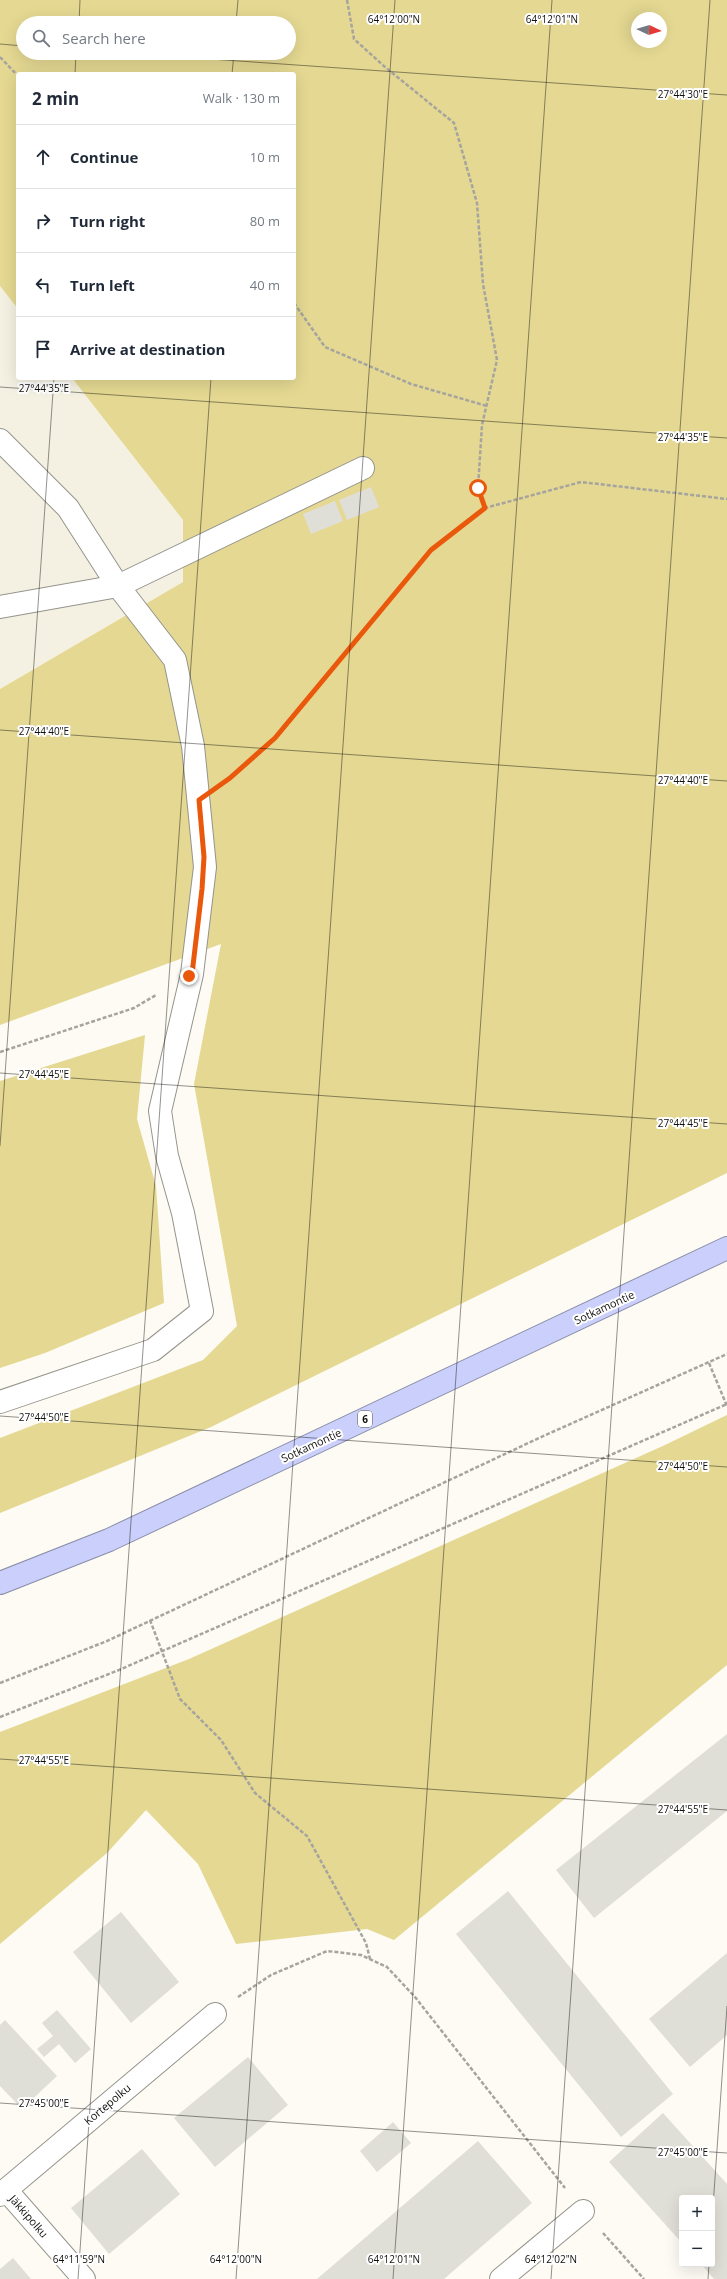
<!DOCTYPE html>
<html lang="en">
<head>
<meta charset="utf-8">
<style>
	:root { --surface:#fff; --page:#f2f2f3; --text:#1f2937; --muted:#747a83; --line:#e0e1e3 }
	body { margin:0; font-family:"Open Sans",sans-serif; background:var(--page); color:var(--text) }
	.controls { position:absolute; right:12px; bottom:12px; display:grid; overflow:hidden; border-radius:4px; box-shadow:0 4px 16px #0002 }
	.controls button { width:36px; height:36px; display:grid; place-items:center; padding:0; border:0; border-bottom:1px solid var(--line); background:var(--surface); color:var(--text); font:20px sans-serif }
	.compass { position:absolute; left:631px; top:12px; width:36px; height:36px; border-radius:50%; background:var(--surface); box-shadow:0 4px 16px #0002; rotate:94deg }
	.stop { position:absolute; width:12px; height:12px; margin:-9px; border:3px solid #ea580c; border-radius:50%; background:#fff }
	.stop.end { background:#ea580c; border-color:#fff; box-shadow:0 1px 4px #0008 }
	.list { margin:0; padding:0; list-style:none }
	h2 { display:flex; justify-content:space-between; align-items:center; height:52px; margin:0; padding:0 16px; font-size:17px }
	h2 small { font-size:13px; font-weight:400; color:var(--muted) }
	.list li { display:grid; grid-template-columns:26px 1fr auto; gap:12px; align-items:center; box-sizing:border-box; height:64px; padding:0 16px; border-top:1px solid var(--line) }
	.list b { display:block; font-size:15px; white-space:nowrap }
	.list em { font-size:13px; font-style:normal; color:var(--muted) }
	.icon { flex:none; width:22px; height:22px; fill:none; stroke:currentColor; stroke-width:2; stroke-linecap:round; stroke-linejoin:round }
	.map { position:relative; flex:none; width:727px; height:2279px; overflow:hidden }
	.search { position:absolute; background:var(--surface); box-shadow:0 4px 16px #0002; left:16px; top:16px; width:280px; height:44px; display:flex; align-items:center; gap:10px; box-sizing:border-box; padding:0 14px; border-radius:22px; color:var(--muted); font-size:15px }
	.panel { position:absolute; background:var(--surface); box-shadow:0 4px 16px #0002; left:16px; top:72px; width:280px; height:308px; border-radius:4px }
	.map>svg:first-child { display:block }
	.built { fill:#f4f1e2 }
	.green { fill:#e4d892; fill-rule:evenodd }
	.building { fill:#e0dfd7 }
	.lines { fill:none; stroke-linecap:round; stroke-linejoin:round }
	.street-casing { stroke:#95948c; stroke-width:24 }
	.highway-casing { stroke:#898da8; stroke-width:24 }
	.path { stroke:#a6a49e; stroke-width:2.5; stroke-dasharray:4 2; stroke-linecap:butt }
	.street { stroke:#fff; stroke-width:22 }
	.highway { stroke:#cad0fb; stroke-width:22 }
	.route { stroke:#ea580c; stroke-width:5 }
	.ticks { fill:none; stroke:#11100e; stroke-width:1; stroke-opacity:0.45 }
	.labels { text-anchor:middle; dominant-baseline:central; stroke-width:4; stroke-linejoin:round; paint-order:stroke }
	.shield { fill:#fff; stroke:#585856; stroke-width:1 }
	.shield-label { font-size:10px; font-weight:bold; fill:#11100e }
	.street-label { font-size:11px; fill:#11100e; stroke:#fff }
	.ticks-label { font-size:10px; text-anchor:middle; fill:#11100e; stroke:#fff; stroke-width:4; stroke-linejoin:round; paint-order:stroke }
</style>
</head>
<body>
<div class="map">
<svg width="727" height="2279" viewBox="0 0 727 2279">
	<rect width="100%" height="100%" fill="#fdfbf3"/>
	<polygon class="built" points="0,286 18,309 18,378 72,378 183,520 183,582 0,689"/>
	<g class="green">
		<path d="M0,0H727V1173L211,1427L0,1513V1438L203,1360L237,1326L194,1084L221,944L0,1025V689L183,582V520L72,378H294V74H18V309L0,286ZM637,18H661V42H637ZM23,23H289V53H23Z"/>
		<polygon points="145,1035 137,1119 156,1186 164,1303 45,1353 0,1368 0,1081"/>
		<polygon points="727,1415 727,1665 394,1940 367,1929 236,1944 198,1864 146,1810 107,1853 0,1944 0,1732 189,1659 665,1445"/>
	</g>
	<g class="building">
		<polygon points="371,487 379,507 347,520 339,500"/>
		<polygon points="335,501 343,521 311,534 303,514"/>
		<polygon points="727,1734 727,1811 594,1918 556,1870"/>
		<polygon points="508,1891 673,2094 621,2137 456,1934"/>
		<polygon points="121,1912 179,1982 131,2023 73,1952"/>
		<polygon points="727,1953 727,2035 690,2067 649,2019"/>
		<polygon points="57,2010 91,2049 75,2063 59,2044 44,2057 37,2049 53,2036 42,2023"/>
		<polygon points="5,2020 57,2076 22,2109 0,2086 0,2025"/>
		<polygon points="248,2057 288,2105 215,2167 174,2118"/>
		<polygon points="663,2113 727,2184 727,2279 714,2279 701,2264 712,2264 712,2198 682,2198 682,2243 609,2162"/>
		<polygon points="393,2122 411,2143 377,2172 360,2151"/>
		<polygon points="478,2141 532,2203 444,2279 317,2279"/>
		<polygon points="142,2149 180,2194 109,2254 71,2208"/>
		<polygon points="13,2258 31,2279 0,2279 0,2269"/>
	</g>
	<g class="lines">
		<defs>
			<g id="street">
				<polyline points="0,440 68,508 118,586 175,660 193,746 205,867 192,974 160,1111 167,1156 183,1213 202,1311 153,1350 0,1402"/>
				<polyline points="0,607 118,586 363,468"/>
				<polyline points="6,2190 84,2279"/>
				<polyline points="0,2195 215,2014"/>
				<polyline points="501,2279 583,2211"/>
			</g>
			<polyline id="highway" points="0,1583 109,1540 727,1248"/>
		</defs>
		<use href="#street" class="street-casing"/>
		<use href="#highway" class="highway-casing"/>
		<g class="path">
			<polyline points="347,0 354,39 385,67 454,123 477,203 483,284 497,360 482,425 478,488 485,508"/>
			<polyline points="0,57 18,76"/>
			<polyline points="294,303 325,347 411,384 487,406"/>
			<polyline points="225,781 275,738 431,550 485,508 581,482 727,499"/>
			<polyline points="0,1052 134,1008 156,995"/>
			<polyline points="709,1363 727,1406"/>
			<polyline points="150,1620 180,1699 221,1740 255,1793 307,1836 366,1943 370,1959"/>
			<polyline points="0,1683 107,1641 539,1438 727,1354"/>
			<polyline points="0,1717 119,1670 727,1404"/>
			<polyline points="238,1997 271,1975 327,1951 361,1955 387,1967 415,1997 565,2188"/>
			<polyline points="603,2233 644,2279"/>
		</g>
		<use href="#street" class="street"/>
		<use href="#highway" class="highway"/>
	</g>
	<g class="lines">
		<polyline class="route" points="189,976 192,974 202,889 204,857 199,800 230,778 275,738 431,550 485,508 478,488"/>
	</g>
	<path class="ticks" d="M79,23L80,0M236,23L238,0M0,44L23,46M124,53L727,95M75,74L76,53M232,74L234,53M0,387L727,438M0,730L727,781M0,1073L727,1124M0,1146L54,378M0,1416L727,1467M0,1759L727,1810M0,2103L727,2153M712,2221L727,2006M78,2279L211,378M236,2279L395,0M393,2279L552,0M551,2279L710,0M708,2279L709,2264"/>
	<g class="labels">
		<rect class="shield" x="358" y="1411" width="14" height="16" rx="3"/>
		<g class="shield-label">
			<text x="365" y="1419">6</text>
		</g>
		<g class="street-label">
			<text transform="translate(604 1307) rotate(-25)">Sotkamontie</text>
			<text transform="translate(311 1445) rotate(-25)">Sotkamontie</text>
			<text transform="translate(107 2104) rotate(-40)">Kortepolku</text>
			<text transform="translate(29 2216) rotate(49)">Jäkkipolku</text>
		</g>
	</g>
	<g class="ticks-label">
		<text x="394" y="23">64°12'00"N</text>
		<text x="552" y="23">64°12'01"N</text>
		<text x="683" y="98">27°44'30"E</text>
		<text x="44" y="392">27°44'35"E</text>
		<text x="683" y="441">27°44'35"E</text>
		<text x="44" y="735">27°44'40"E</text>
		<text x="683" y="784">27°44'40"E</text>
		<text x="44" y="1078">27°44'45"E</text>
		<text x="683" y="1127">27°44'45"E</text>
		<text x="44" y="1421">27°44'50"E</text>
		<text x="683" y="1470">27°44'50"E</text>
		<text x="44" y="1764">27°44'55"E</text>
		<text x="683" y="1813">27°44'55"E</text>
		<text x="44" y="2107">27°45'00"E</text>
		<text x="683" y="2156">27°45'00"E</text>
		<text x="79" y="2263">64°11'59"N</text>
		<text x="236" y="2263">64°12'00"N</text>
		<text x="394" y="2263">64°12'01"N</text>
		<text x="551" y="2263">64°12'02"N</text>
	</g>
</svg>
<div class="controls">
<button>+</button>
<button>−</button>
</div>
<svg class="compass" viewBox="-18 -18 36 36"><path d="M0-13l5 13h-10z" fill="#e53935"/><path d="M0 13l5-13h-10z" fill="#747a83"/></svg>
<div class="stop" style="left:478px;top:488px"></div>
<div class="stop end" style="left:189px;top:976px"></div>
<div class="search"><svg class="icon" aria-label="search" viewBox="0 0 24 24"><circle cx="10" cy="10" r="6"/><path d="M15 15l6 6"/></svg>Search here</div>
<section class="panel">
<h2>2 min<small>Walk · 130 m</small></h2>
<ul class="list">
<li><svg class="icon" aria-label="ahead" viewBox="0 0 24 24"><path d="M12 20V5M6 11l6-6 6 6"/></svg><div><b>Continue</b></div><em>10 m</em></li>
<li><svg class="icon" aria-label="right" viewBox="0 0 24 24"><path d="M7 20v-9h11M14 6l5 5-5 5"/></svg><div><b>Turn right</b></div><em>80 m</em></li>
<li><svg class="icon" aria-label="left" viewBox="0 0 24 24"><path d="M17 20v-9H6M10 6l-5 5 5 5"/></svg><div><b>Turn left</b></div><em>40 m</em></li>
<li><svg class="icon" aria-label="arrive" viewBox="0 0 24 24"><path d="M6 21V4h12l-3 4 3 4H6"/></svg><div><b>Arrive at destination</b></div></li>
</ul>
</section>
</div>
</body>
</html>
